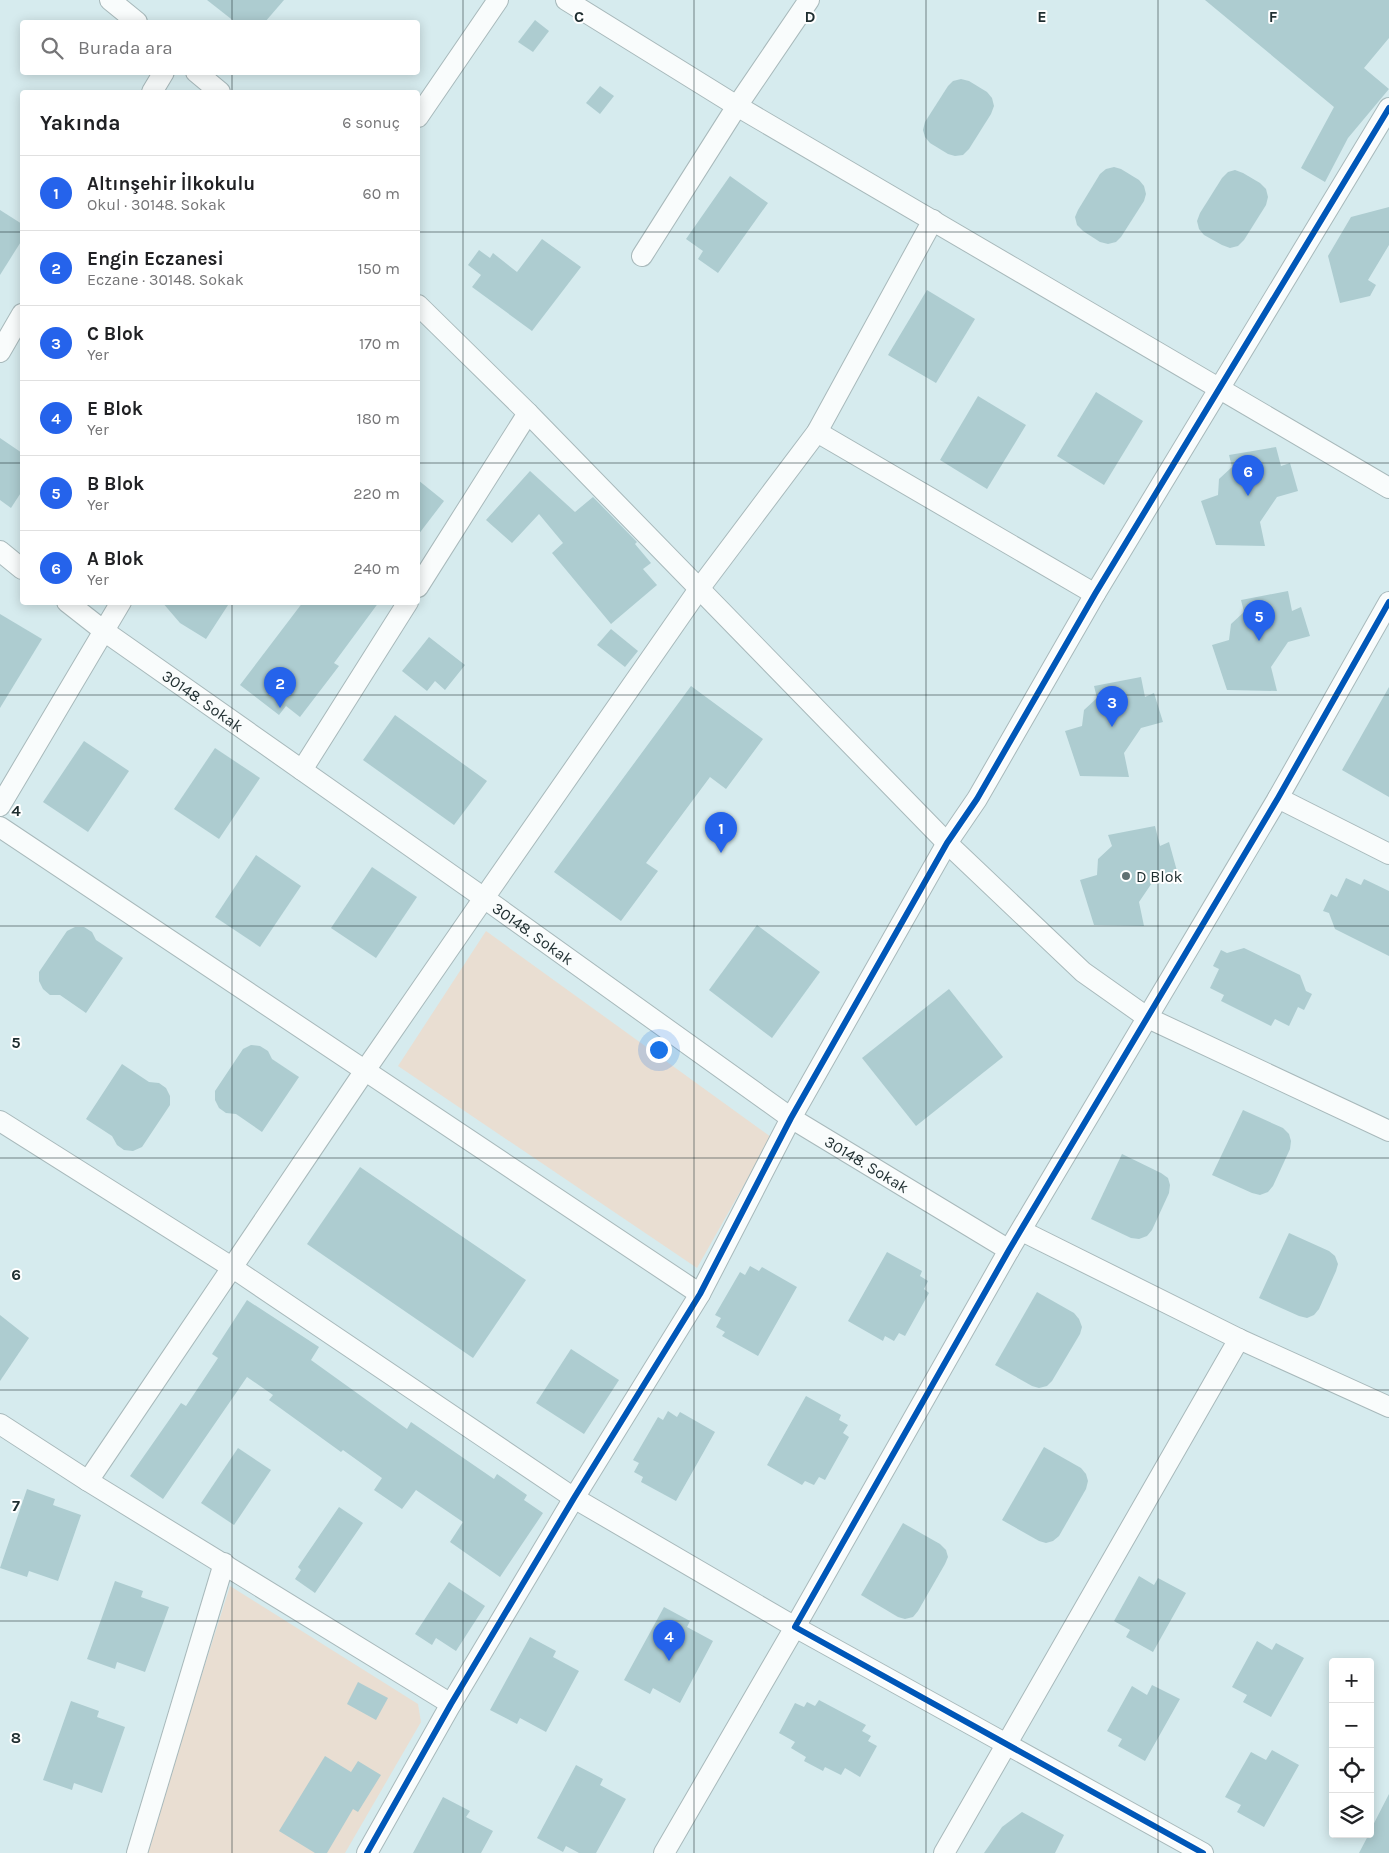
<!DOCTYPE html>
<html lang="tr">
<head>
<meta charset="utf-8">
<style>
	:root { --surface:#fff; --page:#f6f6f6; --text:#202124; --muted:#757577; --line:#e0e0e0; --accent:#2563eb }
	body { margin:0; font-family:Karla,sans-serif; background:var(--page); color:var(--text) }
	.controls { position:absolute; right:15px; bottom:15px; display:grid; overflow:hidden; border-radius:5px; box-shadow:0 2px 12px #0003 }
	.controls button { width:45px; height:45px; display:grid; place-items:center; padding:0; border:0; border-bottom:1px solid var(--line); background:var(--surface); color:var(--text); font:25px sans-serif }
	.you { position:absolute; left:658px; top:1049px; width:18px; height:18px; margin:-12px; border:4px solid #fff; border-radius:50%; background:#1a73e8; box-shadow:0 0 0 8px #1a73e833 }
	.badge { display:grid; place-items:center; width:32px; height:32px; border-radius:50%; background:var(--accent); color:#fff; font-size:16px; font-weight:700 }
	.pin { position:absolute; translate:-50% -41px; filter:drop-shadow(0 1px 2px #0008) }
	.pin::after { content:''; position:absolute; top:26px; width:18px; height:15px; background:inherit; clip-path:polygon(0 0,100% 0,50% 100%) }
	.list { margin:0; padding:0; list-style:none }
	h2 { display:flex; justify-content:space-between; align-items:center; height:65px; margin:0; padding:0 20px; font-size:21px }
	h2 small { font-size:16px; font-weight:400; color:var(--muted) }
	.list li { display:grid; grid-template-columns:32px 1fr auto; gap:15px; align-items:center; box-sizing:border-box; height:75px; padding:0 20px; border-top:1px solid var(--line) }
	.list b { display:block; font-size:19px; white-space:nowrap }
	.list p { margin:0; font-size:16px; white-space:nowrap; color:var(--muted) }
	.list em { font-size:16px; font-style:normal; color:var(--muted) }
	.icon { flex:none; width:28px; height:28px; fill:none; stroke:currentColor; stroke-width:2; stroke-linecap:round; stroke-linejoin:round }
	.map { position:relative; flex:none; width:1389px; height:1853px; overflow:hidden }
	.search { position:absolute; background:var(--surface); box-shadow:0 2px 12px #0003; left:20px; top:20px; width:400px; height:55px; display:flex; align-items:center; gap:12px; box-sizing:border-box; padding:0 18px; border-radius:5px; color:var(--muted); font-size:19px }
	.panel { position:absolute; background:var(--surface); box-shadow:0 2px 12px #0003; left:20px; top:90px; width:400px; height:515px; border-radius:5px }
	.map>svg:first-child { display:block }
	.green { fill:#e9ded2 }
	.building { fill:#adccd0 }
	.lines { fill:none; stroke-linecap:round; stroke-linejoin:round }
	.street-casing { stroke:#a8b9bb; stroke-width:22 }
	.street { stroke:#f9fcfc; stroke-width:20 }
	.cycleway-casing { stroke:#fff; stroke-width:9 }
	.cycleway { stroke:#0057b8; stroke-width:6 }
	.grid { fill:none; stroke:#1f2e30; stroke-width:1; stroke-opacity:0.55 }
	.poi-dot { fill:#5f7072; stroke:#fff; stroke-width:2 }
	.labels { text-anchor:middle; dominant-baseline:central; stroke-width:4; stroke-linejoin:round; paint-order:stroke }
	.street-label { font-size:16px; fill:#1f2e30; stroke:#fff }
	.poi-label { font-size:16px; fill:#1f2e30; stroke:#fff; text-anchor:start }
	.grid-label { font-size:16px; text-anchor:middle; font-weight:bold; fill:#1f2e30; stroke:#fff; stroke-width:4; stroke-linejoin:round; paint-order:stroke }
</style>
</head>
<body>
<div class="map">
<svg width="1389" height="1853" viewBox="0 0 1389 1853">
	<rect width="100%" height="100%" fill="#d6ebee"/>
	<g class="green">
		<polygon points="486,931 771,1137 697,1268 398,1066"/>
		<polygon points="230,1586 418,1704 421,1722 345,1853 145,1853"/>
	</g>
	<g class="building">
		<polygon points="207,0 284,0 265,22 235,22"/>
		<polygon points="1205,0 1389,0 1389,38 1364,68 1389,89 1348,138 1325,182 1301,168 1334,107"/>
		<polygon points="535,20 549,31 533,52 518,42"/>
		<polygon points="961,79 969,81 987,92 992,98 994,106 991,114 969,149 963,155 955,156 948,154 930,143 925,137 923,130 925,122 948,86 953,81"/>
		<polygon points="600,86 614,96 600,114 586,103"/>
		<polygon points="1114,167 1121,169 1139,180 1144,186 1146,194 1144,201 1121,237 1116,242 1108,244 1100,242 1083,231 1077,225 1075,217 1078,210 1100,174 1106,169"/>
		<polygon points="1235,170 1243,173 1260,183 1266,189 1268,197 1266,205 1244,240 1238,246 1230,248 1222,245 1204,235 1199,229 1197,221 1200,213 1222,178 1228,172"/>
		<polygon points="730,176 768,203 718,273 698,259 703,251 686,239"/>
		<polygon points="1389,207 1389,245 1368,280 1376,285 1370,296 1340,303 1328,256 1351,217"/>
		<polygon points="0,210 22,224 22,240 0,275"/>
		<polygon points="542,239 581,267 532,331 472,287 481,275 468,265 479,250 490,258 493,253 517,272"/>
		<polygon points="927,290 975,319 936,383 888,355"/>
		<polygon points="1096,392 1143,421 1104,485 1057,456"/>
		<polygon points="978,396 1026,425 987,489 940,460"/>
		<polygon points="0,438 22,453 22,491 11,508 0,500"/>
		<polygon points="1276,447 1281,466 1290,463 1298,491 1277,497 1260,522 1265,546 1216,545 1201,501 1218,495 1219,479 1232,467 1229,455"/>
		<polygon points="530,471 575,512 593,497 637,542 635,544 651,563 643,569 657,585 611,624 552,553 563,543 539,514 512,543 486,520"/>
		<polygon points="418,480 444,501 418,535"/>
		<polygon points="1288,591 1292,611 1301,607 1310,636 1288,642 1271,667 1277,691 1227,690 1212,645 1229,640 1231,624 1244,612 1241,600"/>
		<polygon points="162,602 230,602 206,639 180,623"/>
		<polygon points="303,602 379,602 334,663 339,666 300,717 286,706 279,715 240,685"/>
		<polygon points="0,614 42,639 0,708"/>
		<polygon points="611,629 638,651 625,667 597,645"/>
		<polygon points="429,637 465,665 445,690 435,681 427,691 402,671"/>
		<polygon points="1141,677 1145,697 1154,693 1163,722 1141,728 1124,753 1129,777 1080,776 1065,731 1082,726 1084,710 1097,698 1094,686"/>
		<polygon points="691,686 763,739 726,789 710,777 646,863 658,871 621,921 554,872"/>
		<polygon points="1389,687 1389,797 1342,770"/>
		<polygon points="395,715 487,781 454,825 363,760"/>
		<polygon points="84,741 129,771 88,832 43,802"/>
		<polygon points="215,748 260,778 219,839 174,809"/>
		<polygon points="1155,826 1160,846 1169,842 1177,871 1156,877 1139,902 1144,926 1094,925 1080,880 1097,875 1098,859 1112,846 1108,835"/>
		<polygon points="256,855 301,886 260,947 215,917"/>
		<polygon points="372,867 417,897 376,958 331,928"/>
		<polygon points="1346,878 1361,885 1364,879 1389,891 1389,956 1335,929 1329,913 1323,911 1331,894 1337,897"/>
		<polygon points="757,925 820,972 772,1038 709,990"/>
		<polygon points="75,927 84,927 92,932 96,940 123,958 86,1013 60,995 50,995 43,989 39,981 39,972 67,931"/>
		<polygon points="1244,948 1300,975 1306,991 1312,994 1304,1010 1298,1007 1289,1026 1275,1019 1271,1026 1221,1001 1224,995 1210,988 1219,969 1213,966 1221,950 1227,953"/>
		<polygon points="949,989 1003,1057 916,1126 862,1058"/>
		<polygon points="251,1045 260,1046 268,1051 272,1059 299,1077 262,1132 236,1114 226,1113 219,1108 215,1100 215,1091 243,1049"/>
		<polygon points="122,1064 149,1082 159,1083 166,1088 170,1096 170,1105 142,1147 133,1151 124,1150 117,1145 112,1136 86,1119"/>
		<polygon points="1243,1110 1283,1128 1289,1134 1291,1141 1290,1149 1273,1186 1268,1192 1260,1195 1252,1193 1212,1175"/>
		<polygon points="1122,1154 1161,1173 1168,1178 1170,1185 1169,1193 1152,1230 1147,1236 1139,1239 1131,1238 1091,1219"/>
		<polygon points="360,1167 526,1280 473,1358 307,1244"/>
		<polygon points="1289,1233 1329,1251 1335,1256 1338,1264 1336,1271 1319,1309 1314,1315 1307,1318 1299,1316 1259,1298"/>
		<polygon points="887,1252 922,1271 920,1276 928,1281 924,1289 929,1293 905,1336 899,1333 894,1341 885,1336 883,1341 848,1321"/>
		<polygon points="750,1266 759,1271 762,1267 797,1287 758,1356 722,1336 725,1332 716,1327 721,1318 715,1315 740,1272 745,1275"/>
		<polygon points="1037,1292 1074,1313 1079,1319 1082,1327 1080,1334 1052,1381 1047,1386 1039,1388 1032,1386 995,1365"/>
		<polygon points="247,1300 319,1347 311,1360 407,1429 411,1422 494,1479 497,1474 527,1495 524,1500 543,1513 500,1577 450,1542 463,1522 416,1490 402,1509 374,1490 382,1478 343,1450 341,1452 269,1400 273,1395 247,1377 163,1499 130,1476 181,1403 186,1406 218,1358 212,1354"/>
		<polygon points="0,1315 29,1338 0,1381"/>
		<polygon points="571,1349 619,1380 584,1434 536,1403"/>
		<polygon points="806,1396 841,1415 839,1420 848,1425 843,1433 849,1437 825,1480 819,1477 814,1485 805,1481 802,1485 767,1465"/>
		<polygon points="668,1411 677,1417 680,1412 715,1432 676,1501 641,1482 643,1477 634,1472 639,1463 633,1460 658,1417 663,1420"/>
		<polygon points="1044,1447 1081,1468 1086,1474 1088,1481 1086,1489 1059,1536 1053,1541 1046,1543 1039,1541 1002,1520"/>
		<polygon points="238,1448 271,1470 234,1525 201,1503"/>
		<polygon points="27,1489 55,1499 53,1505 81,1515 58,1581 29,1571 27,1577 0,1568"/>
		<polygon points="339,1507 363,1523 315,1593 295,1579 301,1570 298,1567"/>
		<polygon points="903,1523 940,1544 946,1550 948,1557 945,1564 918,1611 913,1617 905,1619 898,1617 861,1595"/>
		<polygon points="1139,1576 1154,1585 1158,1578 1186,1593 1153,1652 1126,1637 1130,1630 1114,1621"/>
		<polygon points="115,1581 143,1591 141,1597 169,1607 145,1672 117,1662 115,1669 87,1659"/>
		<polygon points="449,1582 485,1606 456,1651 436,1638 432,1645 415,1634"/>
		<polygon points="664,1607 690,1621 687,1627 713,1641 680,1703 653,1688 650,1694 624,1680"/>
		<polygon points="530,1637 556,1651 553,1657 579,1671 546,1732 520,1718 517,1724 490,1710"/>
		<polygon points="1257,1641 1272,1650 1276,1643 1304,1658 1271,1717 1243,1702 1247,1695 1232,1687"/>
		<polygon points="358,1682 388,1698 376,1720 347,1704"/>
		<polygon points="1152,1685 1180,1699 1145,1761 1118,1746 1122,1739 1107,1731 1132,1686 1147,1695"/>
		<polygon points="819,1700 866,1725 862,1731 871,1736 868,1741 877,1746 860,1777 845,1768 841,1775 825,1767 823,1771 804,1761 806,1757 791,1748 795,1742 779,1733 795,1703 804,1707 807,1702 815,1706"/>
		<polygon points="71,1701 99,1711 97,1717 125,1727 102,1793 74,1783 72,1790 43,1780"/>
		<polygon points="1272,1750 1299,1765 1264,1827 1237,1812 1241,1805 1225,1797 1251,1752 1266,1760"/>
		<polygon points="325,1756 351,1772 358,1761 381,1775 358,1812 353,1809 327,1853 315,1853 279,1831"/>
		<polygon points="576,1765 603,1779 600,1785 626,1799 596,1853 579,1853 566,1846 563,1852 537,1838"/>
		<polygon points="1389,1794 1389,1853 1359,1853 1369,1834 1370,1834 1370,1831"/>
		<polygon points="443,1797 470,1811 466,1817 493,1831 481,1853 413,1853"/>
		<polygon points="1022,1812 1064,1835 1055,1853 984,1853 1002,1827"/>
	</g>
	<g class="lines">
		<defs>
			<g id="street">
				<polyline points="110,0 137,22"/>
				<polyline points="566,0 737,106 1389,488"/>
				<polyline points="196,72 220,92"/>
				<polyline points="152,92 164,72"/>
				<polyline points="418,117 498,0"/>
				<polyline points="642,256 737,106 809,0"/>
				<polyline points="418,305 528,413 947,843 1083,972 1148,1018 1389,1131"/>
				<polyline points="0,352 22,314"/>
				<polyline points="817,432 1095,594"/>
				<polyline points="0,551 22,569"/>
				<polyline points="418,587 528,413"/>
				<path id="s1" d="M67,602L104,631L484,898L791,1118L1009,1250"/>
				<polyline points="302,770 408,602"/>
				<polyline points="1278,798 1389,854"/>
				<polyline points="0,806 121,602"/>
				<polyline points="0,827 700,1294"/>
				<polyline points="0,1121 233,1268 574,1498 795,1627 664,1853"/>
				<polyline points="1022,1231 1239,1339 1389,1407"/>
				<polyline points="0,1424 88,1481 451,1704"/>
				<polyline points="88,1481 366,1069 484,898 699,589 817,432 933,220"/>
				<polyline points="137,1853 224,1563"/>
				<polyline points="367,1853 451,1704 574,1498 700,1294 791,1118 947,843 977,799 1095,594 1389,108"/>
				<polyline points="944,1853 1239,1339"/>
				<polyline points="1203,1853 795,1627 1009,1250 1278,798 1389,602"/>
			</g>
		</defs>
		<use href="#street" class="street-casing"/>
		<use href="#street" class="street"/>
		<defs>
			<g id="cycleway">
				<polyline points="367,1853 451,1704 574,1498 700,1294 791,1118 947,843 977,799 1095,594 1389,108"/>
				<polyline points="1203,1853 795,1627 1009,1250 1278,798 1389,602"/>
			</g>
		</defs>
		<use href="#cycleway" class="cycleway-casing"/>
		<use href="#cycleway" class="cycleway"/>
	</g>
	<path class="grid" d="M232,0V22M463,0V1853M694,0V1853M926,0V1853M1158,0V1853M232,72V92M0,232H22M418,232H1389M0,463H22M418,463H1389M232,602V1853M0,695H1389M0,926H1389M0,1158H1389M0,1390H1389M0,1621H1389"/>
	<circle class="poi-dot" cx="1126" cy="876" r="5"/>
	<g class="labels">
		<g class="street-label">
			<text stroke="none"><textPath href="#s1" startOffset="168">30148. Sokak</textPath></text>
			<text stroke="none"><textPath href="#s1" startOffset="572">30148. Sokak</textPath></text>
			<text stroke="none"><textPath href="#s1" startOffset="978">30148. Sokak</textPath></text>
		</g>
		<g class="poi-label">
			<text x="1136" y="876">D Blok</text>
		</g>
	</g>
	<g class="grid-label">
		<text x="579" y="22">C</text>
		<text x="810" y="22">D</text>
		<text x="1042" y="22">E</text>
		<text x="1273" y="22">F</text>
		<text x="16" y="816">4</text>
		<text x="16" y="1048">5</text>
		<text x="16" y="1280">6</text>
		<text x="16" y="1511">7</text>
		<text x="16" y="1743">8</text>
	</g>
</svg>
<div class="controls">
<button>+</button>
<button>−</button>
<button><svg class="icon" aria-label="locate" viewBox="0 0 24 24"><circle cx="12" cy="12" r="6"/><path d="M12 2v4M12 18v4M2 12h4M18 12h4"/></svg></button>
<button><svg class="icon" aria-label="layers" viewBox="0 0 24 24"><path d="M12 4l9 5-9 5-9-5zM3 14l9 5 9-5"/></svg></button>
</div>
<div class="you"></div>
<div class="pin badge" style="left:721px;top:853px">1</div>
<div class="pin badge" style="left:280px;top:708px">2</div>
<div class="pin badge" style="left:1112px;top:727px">3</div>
<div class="pin badge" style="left:669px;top:1661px">4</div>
<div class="pin badge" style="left:1259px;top:641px">5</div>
<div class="pin badge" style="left:1248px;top:496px">6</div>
<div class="search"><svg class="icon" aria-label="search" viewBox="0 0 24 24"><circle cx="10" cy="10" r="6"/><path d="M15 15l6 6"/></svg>Burada ara</div>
<section class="panel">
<h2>Yakında<small>6 sonuç</small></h2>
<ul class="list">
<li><span class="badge">1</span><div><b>Altınşehir İlkokulu</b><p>Okul · 30148. Sokak</p></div><em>60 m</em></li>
<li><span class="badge">2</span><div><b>Engin Eczanesi</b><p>Eczane · 30148. Sokak</p></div><em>150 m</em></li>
<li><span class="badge">3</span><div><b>C Blok</b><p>Yer</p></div><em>170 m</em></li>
<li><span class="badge">4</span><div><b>E Blok</b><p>Yer</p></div><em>180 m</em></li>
<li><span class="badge">5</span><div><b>B Blok</b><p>Yer</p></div><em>220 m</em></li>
<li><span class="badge">6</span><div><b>A Blok</b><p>Yer</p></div><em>240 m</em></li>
</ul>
</section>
</div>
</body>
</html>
